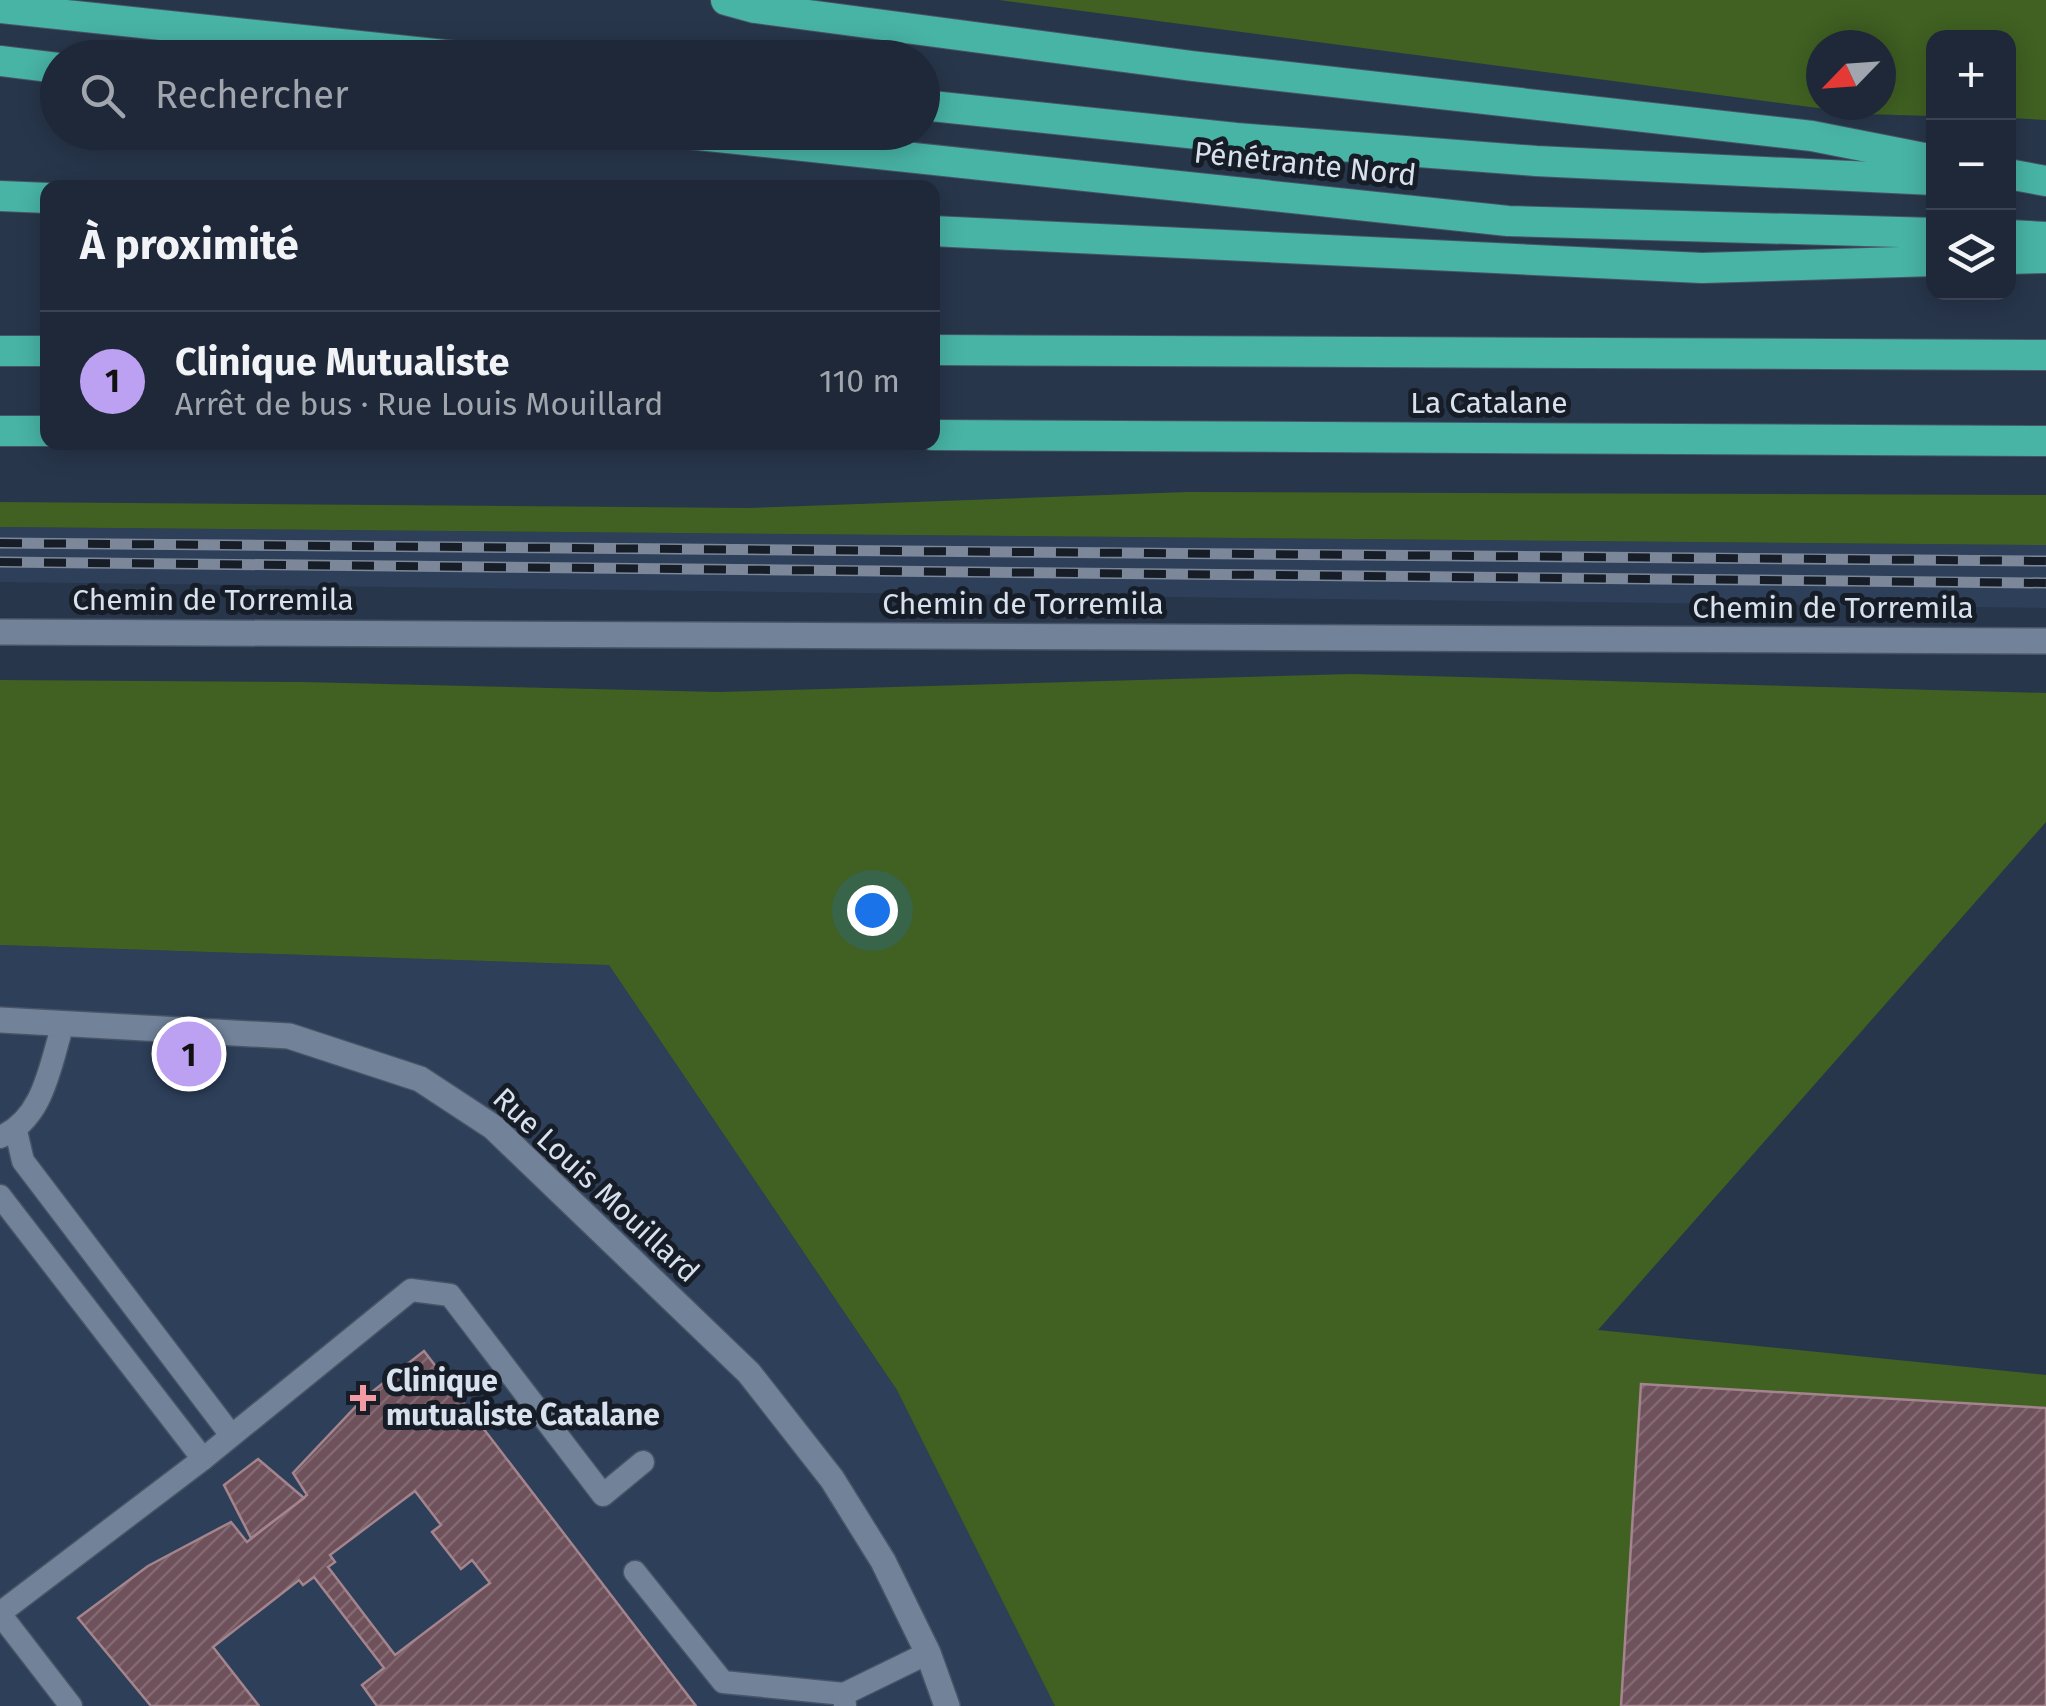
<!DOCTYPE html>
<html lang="fr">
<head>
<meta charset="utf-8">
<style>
	:root { --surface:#1e2838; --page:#2b3443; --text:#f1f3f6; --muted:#a1a6ae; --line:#3c4453; --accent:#bca0f2 }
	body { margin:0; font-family:"Fira Sans",sans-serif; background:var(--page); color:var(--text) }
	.controls { position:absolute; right:30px; top:30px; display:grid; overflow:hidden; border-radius:20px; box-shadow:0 5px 25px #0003 }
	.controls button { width:90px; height:90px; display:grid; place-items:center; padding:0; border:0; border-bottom:2px solid var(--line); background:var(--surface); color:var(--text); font:50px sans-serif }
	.compass { position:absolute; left:1806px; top:30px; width:90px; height:90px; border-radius:50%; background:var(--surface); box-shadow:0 5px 25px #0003; rotate:245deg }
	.you { position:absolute; left:872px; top:910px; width:35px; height:35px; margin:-25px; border:8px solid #fff; border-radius:50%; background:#1a73e8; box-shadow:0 0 0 15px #1a73e833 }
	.badge { display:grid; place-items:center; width:65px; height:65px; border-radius:50%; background:var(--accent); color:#111; font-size:32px; font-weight:700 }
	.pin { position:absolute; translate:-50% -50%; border:5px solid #fff; box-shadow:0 2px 10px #0006 }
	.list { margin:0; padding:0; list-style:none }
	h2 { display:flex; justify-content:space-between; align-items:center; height:130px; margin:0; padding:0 40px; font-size:42px }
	h2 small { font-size:32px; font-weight:400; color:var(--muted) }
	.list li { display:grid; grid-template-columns:65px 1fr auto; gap:30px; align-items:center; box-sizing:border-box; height:140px; padding:0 40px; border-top:2px solid var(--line) }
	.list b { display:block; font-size:38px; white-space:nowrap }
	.list p { margin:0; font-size:32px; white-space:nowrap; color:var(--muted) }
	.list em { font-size:32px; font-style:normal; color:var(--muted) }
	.icon { flex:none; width:55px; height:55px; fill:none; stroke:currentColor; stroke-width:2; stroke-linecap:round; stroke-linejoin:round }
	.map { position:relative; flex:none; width:2046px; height:1706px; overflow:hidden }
	.search { position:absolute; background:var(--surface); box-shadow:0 5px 25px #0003; left:40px; top:40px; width:900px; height:110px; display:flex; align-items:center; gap:25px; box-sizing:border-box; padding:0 35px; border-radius:55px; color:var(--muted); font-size:38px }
	.panel { position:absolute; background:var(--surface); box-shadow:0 5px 25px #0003; left:40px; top:180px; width:900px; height:270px; border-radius:20px }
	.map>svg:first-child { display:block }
	.built { fill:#2d3f59 }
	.green { fill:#406122; fill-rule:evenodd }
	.building { fill:url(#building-hatch); stroke:#a4848d; stroke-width:2.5; fill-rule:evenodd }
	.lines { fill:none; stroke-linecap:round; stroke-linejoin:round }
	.lane-casing { stroke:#485465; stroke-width:25 }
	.street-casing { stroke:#485465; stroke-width:28 }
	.highway-casing { stroke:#485465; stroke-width:32 }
	.lane { stroke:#718299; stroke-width:22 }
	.street { stroke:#718299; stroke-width:25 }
	.highway { stroke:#48b4a6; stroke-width:30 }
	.rail-casing { stroke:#7c8899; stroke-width:11 }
	.rail { stroke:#171d27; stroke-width:8; stroke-dasharray:22; stroke-linecap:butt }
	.poi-dot { fill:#f49aa5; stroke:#171d27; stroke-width:4 }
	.labels { text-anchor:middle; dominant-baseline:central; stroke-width:10; stroke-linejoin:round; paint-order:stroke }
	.street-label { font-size:30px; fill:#d8e1ee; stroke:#171d27 }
	.poi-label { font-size:30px; font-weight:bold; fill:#d8e1ee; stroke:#171d27; text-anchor:start }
</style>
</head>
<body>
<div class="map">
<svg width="2046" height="1706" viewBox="0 0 2046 1706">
	<defs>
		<pattern id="building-hatch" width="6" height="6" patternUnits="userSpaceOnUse" patternTransform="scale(2.5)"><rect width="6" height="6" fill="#6e515a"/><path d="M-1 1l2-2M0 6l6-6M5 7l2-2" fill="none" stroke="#826a72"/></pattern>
	</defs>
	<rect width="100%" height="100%" fill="#28364b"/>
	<g class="built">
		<polygon points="0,527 2046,545 2046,608 0,582"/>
		<polygon points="0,945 609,965 897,1390 1055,1706 0,1706"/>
	</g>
	<g class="green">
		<path d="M999,0H2046V120L2009,118L2008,38H1934L1933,116L1864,114ZM1821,45H1881V105H1821Z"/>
		<polygon points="1187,492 2046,495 2046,545 0,527 0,502 748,508"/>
		<polygon points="1353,674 2046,693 2046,822 1598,1330 2046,1375 2046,1706 1055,1706 897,1390 609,965 0,945 0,680 302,682 719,692"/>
	</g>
	<g class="building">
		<path d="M424,1351L696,1706H377L362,1685L384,1668L314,1577L303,1585L299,1580L213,1647L259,1706H151L78,1618L148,1566L231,1522L247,1542L307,1495L293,1473L363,1399ZM415,1491L441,1525L432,1532L461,1569L472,1560L490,1583L395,1655L328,1567L335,1562L330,1555Z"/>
		<polygon points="1641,1384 2046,1408 2046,1706 1621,1706"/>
		<polygon points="258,1459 304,1498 251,1538 224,1485"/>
	</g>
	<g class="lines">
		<defs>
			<g id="lane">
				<polyline points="16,1131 23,1161 231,1435"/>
				<path d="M0,1137C44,1119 50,1065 63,1024"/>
				<polyline points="0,1196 203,1459"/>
				<polyline points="635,1572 723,1682 844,1694"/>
				<polyline points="0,1613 203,1459 411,1290 450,1295 603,1495 643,1462"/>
				<polyline points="0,1614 71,1706"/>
				<polyline points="845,1706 844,1694 928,1653"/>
			</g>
			<g id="street">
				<polyline points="0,632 2046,641"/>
				<polyline points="0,1020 289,1036 420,1079 493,1127 749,1373 832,1479 883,1561 928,1653 947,1706"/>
			</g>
			<g id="highway">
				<polyline points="726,0 755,8 1192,66 1812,136 1934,160"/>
				<polyline points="0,8 473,58"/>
				<polyline points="0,61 58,68"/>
				<polyline points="922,105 1236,138 1536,161 1934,180"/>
				<polyline points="670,132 1508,221 1934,233"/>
				<polyline points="2008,174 2046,181"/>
				<polyline points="0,196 48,198"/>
				<polyline points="932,231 1702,268 1934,261"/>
				<polyline points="2008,235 2046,237"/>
				<polyline points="2008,259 2046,258"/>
				<polyline points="932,350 2046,355"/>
				<polyline points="0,351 48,351"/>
				<polyline points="0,431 48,431"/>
				<polyline points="932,435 2046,441"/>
			</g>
		</defs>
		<use href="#lane" class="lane-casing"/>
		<use href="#street" class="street-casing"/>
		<use href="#highway" class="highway-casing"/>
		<use href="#lane" class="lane"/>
		<use href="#street" class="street"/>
		<use href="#highway" class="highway"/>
		<defs>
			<g id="rail">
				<polyline points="0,543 2046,561"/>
				<polyline points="0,562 2046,583"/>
			</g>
		</defs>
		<use href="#rail" class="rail-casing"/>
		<use href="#rail" class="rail"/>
	</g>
	<path class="poi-dot" d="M358 1383h10v10h10v10h-10v10h-10v-10h-10v-10h10z"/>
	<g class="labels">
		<g class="street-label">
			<text transform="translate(1305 164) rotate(6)">Pénétrante Nord</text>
			<text x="1489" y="403">La Catalane</text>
			<text x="213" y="600">Chemin de Torremila</text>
			<text x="1023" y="604">Chemin de Torremila</text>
			<text x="1833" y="608">Chemin de Torremila</text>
			<text transform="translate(596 1185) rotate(43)">Rue Louis Mouillard</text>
		</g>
		<g class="poi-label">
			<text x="386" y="1381">Clinique<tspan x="386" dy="34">mutualiste Catalane</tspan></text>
		</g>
	</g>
</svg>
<div class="controls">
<button>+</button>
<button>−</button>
<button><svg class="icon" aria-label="layers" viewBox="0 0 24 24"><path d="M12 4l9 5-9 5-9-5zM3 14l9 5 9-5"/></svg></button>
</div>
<svg class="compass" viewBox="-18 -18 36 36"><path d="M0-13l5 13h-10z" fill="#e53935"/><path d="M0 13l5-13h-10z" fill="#a1a6ae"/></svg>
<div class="you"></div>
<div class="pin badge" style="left:189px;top:1054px">1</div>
<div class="search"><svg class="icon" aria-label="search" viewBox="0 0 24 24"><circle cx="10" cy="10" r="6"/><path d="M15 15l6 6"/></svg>Rechercher</div>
<section class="panel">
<h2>À proximité<small></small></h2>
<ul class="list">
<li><span class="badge">1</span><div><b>Clinique Mutualiste</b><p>Arrêt de bus · Rue Louis Mouillard</p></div><em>110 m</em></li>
</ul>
</section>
</div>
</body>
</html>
